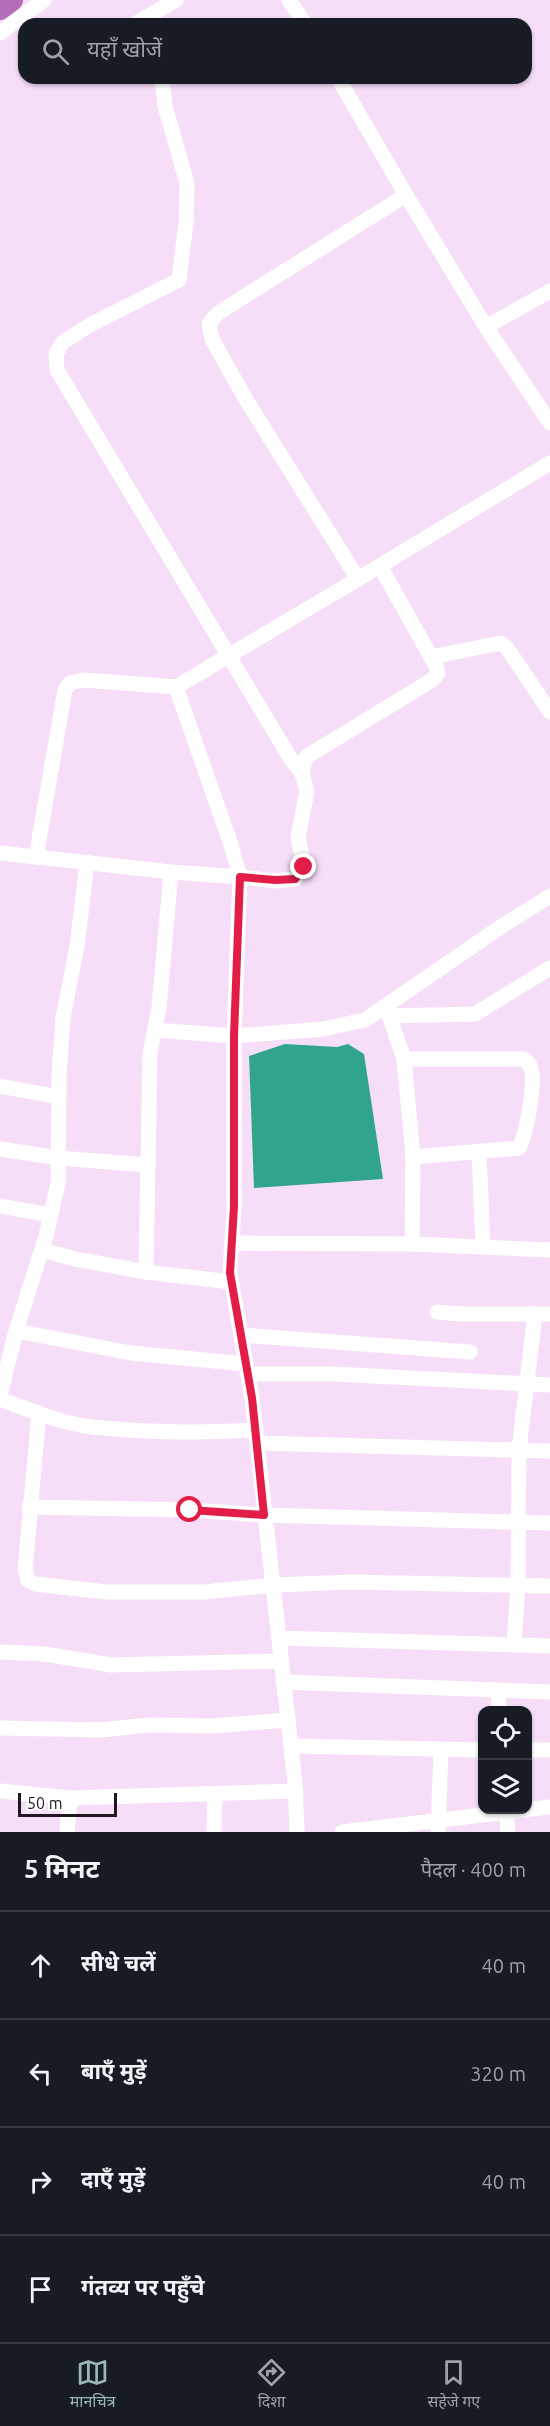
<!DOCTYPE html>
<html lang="hi">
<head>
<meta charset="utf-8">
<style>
	:root { --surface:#171b24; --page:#20242c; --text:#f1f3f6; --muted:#9ea1a6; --line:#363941; --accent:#99b8b2 }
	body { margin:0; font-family:Ubuntu,"Noto Sans Devanagari",sans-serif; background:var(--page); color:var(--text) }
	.controls { position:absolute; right:18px; bottom:18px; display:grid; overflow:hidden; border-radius:12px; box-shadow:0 2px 4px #0004 }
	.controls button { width:54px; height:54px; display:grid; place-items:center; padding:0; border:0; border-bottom:2px solid var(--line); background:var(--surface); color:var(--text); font:30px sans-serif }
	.scale { position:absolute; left:18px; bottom:15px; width:99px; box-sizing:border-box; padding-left:6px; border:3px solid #201720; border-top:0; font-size:16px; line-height:21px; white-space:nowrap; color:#201720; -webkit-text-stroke:4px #fff; paint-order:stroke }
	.stop { position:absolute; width:18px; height:18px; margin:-14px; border:4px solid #e11d48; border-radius:50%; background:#fff }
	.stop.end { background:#e11d48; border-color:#fff; box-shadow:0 2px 6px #0008 }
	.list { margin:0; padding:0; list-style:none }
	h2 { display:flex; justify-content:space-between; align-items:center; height:78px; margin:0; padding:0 24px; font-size:26px }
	h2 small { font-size:20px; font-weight:400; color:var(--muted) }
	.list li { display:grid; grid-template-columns:39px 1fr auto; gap:18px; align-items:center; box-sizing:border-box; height:108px; padding:0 24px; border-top:2px solid var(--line) }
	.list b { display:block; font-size:22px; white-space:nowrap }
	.list em { font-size:20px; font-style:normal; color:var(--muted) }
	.icon { flex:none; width:33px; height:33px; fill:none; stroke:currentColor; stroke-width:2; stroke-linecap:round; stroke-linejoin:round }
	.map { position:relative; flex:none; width:550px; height:1832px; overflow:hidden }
	.search { position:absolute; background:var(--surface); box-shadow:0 2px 4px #0004; left:18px; right:18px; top:18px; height:66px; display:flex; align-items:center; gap:15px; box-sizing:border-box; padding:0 21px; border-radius:18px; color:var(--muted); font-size:22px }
	.sheet { height:510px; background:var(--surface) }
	nav { display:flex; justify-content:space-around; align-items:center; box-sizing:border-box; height:84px; border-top:2px solid var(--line); background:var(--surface); font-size:16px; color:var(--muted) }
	nav a { display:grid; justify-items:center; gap:3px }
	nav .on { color:var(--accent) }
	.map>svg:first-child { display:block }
	.water { fill:#30a58c }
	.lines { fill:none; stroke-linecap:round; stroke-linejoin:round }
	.minor { stroke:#fff; stroke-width:15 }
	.highway { stroke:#b36eb7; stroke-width:22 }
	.route { stroke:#e11d48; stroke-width:8 }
</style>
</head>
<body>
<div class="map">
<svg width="550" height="1832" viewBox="0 0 550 1832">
	<rect width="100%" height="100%" fill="#f7def8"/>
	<polygon class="water" points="285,1044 337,1047 348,1044 364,1054 383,1179 254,1188 249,1056"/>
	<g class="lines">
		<g class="minor">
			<polyline points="289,0 305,24"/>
			<polyline points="135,24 176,0"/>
			<polyline points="0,33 44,0"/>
			<polyline points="162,78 165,106 187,183 186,223 179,280 90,325 63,342 56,353 57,370 292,761 302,773"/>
			<polyline points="338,78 406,195 486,327"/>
			<polyline points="406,195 218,313 209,324 212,339 245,398 358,579 550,463"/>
			<polyline points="550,291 486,327 550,423"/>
			<polyline points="431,657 501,643 507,648 550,712"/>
			<polyline points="176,687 231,845 240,877 276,881 295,879 304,867 298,837 307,791 302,773 306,757 432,680 438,673 436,666 380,566"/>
			<polyline points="0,853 171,872 240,877 234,1036 234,1206 230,1273 252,1398 295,1782 297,1832"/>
			<polyline points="36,857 65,690 70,683 84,680 176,687 358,579"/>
			<polyline points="171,872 159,1008 150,1053 146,1272 231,1282"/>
			<polyline points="386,1006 404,1059 413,1157 412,1244"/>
			<polyline points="389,1016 475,1014 550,968"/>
			<polyline points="155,1030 234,1036 323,1029 365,1020 502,926 550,896"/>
			<path d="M404,1059H524C526,1061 529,1063 530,1066C537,1080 526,1135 519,1148L413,1157"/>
			<polyline points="0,1086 59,1097"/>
			<polyline points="0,1149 59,1158 148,1165"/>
			<polyline points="479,1152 483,1247"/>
			<polyline points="0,1206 50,1215"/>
			<polyline points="231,1243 412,1244 550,1250"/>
			<polyline points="42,1250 75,1259 146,1272"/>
			<polyline points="437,1312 460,1314 550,1314"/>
			<polyline points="16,1331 131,1353 246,1364"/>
			<polyline points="241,1335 470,1352"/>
			<polyline points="248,1374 333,1374 550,1385"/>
			<polyline points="0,1395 16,1331 46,1236 58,1183 59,1075 63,1018 77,946 87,863"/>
			<path d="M0,1399C30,1410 62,1424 93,1427C148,1433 202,1433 256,1430"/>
			<polyline points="39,1413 25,1569 28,1580 35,1584 106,1592 204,1592 274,1585 350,1582 550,1586"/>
			<polyline points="258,1443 550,1451"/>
			<polyline points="29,1507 191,1510 264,1515 550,1523"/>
			<polyline points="279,1638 550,1646"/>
			<polyline points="514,1644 518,1584 519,1449 535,1314"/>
			<polyline points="0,1652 45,1654 111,1665 282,1661"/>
			<polyline points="283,1682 550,1692"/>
			<polyline points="498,1691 499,1710"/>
			<polyline points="0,1728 101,1730 149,1725 213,1726 288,1720"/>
			<polyline points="291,1746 482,1750"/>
			<polyline points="528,1750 550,1750"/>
			<polyline points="0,1791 70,1798"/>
			<polyline points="506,1810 508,1832"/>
			<polyline points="67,1832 70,1798 296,1791"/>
			<polyline points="214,1832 215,1794"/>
			<polyline points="342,1832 550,1807"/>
			<polyline points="438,1832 441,1750"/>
		</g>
		<polyline class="highway" points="0,9 12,0"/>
	</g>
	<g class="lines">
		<polyline class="route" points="190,1510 264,1515 252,1398 230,1273 234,1206 234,1036 240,877 276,880 295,879 304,867"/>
	</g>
</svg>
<div class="controls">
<button><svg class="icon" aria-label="locate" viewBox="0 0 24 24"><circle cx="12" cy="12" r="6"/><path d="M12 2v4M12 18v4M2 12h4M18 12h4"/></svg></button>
<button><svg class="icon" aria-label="layers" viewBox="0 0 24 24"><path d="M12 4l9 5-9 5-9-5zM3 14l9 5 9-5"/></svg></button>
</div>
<div class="scale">50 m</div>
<div class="stop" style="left:190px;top:1510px"></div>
<div class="stop end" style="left:304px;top:867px"></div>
<div class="search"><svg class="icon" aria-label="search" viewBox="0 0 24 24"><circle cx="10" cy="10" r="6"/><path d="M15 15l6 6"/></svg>यहाँ खोजें</div>
</div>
<section class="sheet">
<h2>5 मिनट<small>पैदल · 400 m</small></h2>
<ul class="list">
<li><svg class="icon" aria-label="ahead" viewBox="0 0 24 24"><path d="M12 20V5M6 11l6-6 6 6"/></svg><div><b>सीधे चलें</b></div><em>40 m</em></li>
<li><svg class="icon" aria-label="left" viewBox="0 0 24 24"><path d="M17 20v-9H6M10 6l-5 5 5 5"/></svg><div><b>बाएँ मुड़ें</b></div><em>320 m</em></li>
<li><svg class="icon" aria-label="right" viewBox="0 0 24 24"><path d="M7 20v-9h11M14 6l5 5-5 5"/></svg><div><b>दाएँ मुड़ें</b></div><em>40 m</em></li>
<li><svg class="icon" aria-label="arrive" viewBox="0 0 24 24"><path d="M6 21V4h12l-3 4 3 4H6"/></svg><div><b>गंतव्य पर पहुँचे</b></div></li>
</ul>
</section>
<nav>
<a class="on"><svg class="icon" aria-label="map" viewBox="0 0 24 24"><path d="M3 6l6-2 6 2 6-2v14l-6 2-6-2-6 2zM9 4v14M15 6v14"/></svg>मानचित्र</a>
<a><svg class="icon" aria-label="directions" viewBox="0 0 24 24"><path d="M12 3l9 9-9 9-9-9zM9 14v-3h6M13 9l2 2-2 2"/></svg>दिशा</a>
<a><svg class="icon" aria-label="saved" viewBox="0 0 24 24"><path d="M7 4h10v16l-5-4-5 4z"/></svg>सहेजे गए</a>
</nav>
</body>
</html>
